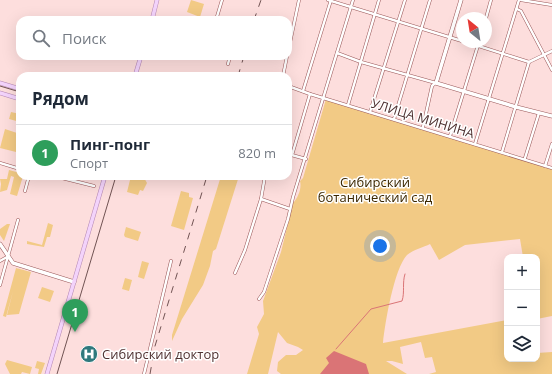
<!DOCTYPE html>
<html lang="ru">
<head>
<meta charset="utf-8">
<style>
	:root { --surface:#fff; --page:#f2f2f3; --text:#1f2937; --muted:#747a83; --line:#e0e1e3; --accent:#111827 }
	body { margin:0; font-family:"Open Sans",sans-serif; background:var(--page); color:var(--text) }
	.controls { position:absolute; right:12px; bottom:12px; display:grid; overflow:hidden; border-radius:8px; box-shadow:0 4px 16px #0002 }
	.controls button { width:36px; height:36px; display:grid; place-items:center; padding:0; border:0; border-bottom:1px solid var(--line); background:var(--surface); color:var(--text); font:20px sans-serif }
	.compass { position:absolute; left:456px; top:12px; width:36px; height:36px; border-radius:50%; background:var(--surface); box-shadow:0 4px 16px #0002; rotate:330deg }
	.you { position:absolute; left:380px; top:246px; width:14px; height:14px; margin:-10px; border:3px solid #fff; border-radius:50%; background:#1a73e8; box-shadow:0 0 0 6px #1a73e833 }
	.badge { display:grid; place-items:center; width:26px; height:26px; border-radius:50%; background:var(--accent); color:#fff; font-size:13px; font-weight:700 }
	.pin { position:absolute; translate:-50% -33px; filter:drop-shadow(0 1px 2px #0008) }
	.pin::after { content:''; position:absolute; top:21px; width:14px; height:12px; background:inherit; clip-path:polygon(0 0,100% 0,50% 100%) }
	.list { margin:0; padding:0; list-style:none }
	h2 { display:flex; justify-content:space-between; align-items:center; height:52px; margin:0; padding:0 16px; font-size:17px }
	h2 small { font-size:13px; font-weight:400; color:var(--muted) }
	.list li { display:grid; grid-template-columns:26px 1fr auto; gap:12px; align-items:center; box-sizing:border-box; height:56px; padding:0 16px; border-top:1px solid var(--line) }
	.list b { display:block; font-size:15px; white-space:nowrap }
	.list p { margin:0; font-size:13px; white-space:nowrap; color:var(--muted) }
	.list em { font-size:13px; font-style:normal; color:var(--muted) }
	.icon { flex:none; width:22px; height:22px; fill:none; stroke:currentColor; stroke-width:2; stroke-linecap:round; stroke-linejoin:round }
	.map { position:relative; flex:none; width:552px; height:374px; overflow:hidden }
	.search { position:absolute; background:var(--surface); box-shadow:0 4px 16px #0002; left:16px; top:16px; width:276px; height:44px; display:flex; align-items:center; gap:10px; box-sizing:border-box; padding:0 14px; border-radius:12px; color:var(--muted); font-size:15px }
	.panel { position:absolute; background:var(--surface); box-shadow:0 4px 16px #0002; left:16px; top:72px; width:276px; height:108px; border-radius:12px }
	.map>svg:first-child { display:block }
	.green { fill:#f2ca85 }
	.water { fill:#da7476 }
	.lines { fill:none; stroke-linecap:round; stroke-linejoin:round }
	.stream { stroke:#da7476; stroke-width:1 }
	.street-casing { stroke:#9a5859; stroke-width:3.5 }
	.secondary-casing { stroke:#9a5859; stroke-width:4.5 }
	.primary-casing { stroke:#b487b2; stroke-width:4.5 }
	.street { stroke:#fff; stroke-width:2.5 }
	.secondary { stroke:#fff; stroke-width:3.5 }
	.primary { stroke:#f3d3fb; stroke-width:3.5 }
	.tram { stroke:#715353; stroke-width:1 }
	.rail { stroke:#715353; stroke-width:1; stroke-dasharray:7 7; stroke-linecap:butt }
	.labels { text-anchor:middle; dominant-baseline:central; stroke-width:3; stroke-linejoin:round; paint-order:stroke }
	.street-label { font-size:13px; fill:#4f3131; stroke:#fff }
	.park-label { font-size:13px; fill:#3b2700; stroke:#fff }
	.poi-label { font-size:13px; fill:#4f3131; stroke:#fff; text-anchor:start }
</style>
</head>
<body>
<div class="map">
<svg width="552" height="374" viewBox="0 0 552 374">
	<rect width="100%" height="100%" fill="#fddedd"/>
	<g class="green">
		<polygon points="191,0 204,4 200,17 187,12"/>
		<path d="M326,99L552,168V316L537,319V257H523L520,239L465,245L439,260L430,244C424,247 413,250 407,255C394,269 385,323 383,343L507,320V359H537V353L552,352V374H429L436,372L432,357L425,358L421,342L400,347L403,364L392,361H386L407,374H281L277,371L278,362L286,355H296L303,350L298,347L287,343L278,332L268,374H247L259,334L257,327L264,314L263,301L281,252L293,203C298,198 302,188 300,181L303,178Z"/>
		<polygon points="11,112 20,114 20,122 9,119"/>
		<polygon points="5,129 20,134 20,153 0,148"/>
		<polygon points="9,170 20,173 20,176 23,176 17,196 10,194 14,177 11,176 7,190 0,192 1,184 0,179 7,179"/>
		<polygon points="131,176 143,176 147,183 143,191 140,190 138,195 127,192"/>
		<polygon points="221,176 239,176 216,249 213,251 210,266 203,285 182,319 172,341 172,335"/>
		<polygon points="181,191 189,193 189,197 193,198 184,230 171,226"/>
		<polygon points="48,223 53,225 50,237 47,237 44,247 27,244 27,241 42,245"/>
		<polygon points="7,224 10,224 4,241 0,235 0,229"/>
		<polygon points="126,227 141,232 138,241 125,237 124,235"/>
		<polygon points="142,261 149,263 144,279 138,277"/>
		<polygon points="16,268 31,272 19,314 7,315 13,291 6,317 3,316"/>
		<polygon points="125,278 132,280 129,291 122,289"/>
		<polygon points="42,287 54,291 50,302 38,298"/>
		<polygon points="7,360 32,367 30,374 22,372 21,374 10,374 5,364"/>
		<polygon points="37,361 45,363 41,374 38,374 39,369 35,368"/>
	</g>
	<polygon class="water" points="334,351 366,364 369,374 320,374 329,363 326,358"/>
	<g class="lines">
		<path class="stream" d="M336,349L371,309L402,301C405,292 402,283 405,274"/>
		<defs>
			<g id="street">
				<polyline points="328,0 462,41"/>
				<polyline points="521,0 552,5"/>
				<polyline points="517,9 521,11 552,70"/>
				<polyline points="486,18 491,0"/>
				<polyline points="216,20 222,0"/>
				<polyline points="466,42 529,62 552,51"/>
				<polyline points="288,52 299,0"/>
				<polyline points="337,53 361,62 436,83"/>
				<polyline points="228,64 230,56"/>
				<polyline points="283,76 287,56"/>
				<polyline points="288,86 310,94 552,168"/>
				<polyline points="303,91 331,0"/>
				<polyline points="348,105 379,0"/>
				<polyline points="370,112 405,0"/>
				<polyline points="394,119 430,0"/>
				<polyline points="423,127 432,86 435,83"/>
				<polyline points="450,136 479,42"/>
				<polyline points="475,144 519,0"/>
				<polyline points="502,152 529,62"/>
				<polyline points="288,154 306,159"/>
				<polyline points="292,155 310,94"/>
				<polyline points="525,158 539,113"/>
				<polyline points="0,163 20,169"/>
				<polyline points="545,166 552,144"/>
				<polyline points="54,176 94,186"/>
				<polyline points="25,191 29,176"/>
				<polyline points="261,199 290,209"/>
				<polyline points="0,261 7,257"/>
				<polyline points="235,273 245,250 261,199 265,176"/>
				<polyline points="0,285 18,220"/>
				<polyline points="259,299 264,292 288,219 293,197 353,0"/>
				<polyline points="144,374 171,261"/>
			</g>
			<g id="secondary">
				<polyline points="461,0 436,83 516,107 552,116"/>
				<polyline points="0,244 13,263 74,282"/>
			</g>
			<g id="primary">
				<polyline points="152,20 157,0"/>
				<polyline points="135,76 141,56"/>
				<polyline points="0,83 20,89"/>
				<polyline points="0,93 20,99"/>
				<polyline points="47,374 105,176"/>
			</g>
		</defs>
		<use href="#street" class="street-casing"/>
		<use href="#secondary" class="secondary-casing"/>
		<use href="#primary" class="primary-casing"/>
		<use href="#street" class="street"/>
		<use href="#secondary" class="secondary"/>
		<use href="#primary" class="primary"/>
		<g class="tram">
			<polyline points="0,86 20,92"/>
			<polyline points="57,374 116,176"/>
		</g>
		<g class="rail">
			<polyline points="254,20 261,0"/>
			<polyline points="238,76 244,56"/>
			<polyline points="150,374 155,346 207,176"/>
		</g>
	</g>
	<defs>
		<symbol id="hospital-disc" viewBox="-11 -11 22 22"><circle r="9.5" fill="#2f797d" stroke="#fff"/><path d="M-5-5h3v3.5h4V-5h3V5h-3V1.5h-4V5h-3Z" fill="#fff"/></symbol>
	</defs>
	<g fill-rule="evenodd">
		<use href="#hospital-disc" x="79" y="344" width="20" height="20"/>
	</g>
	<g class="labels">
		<g class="street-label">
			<text transform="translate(423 118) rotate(17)">УЛИЦА МИНИНА</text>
		</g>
		<g class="park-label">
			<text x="375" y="182">Сибирский<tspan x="375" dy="15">ботанический сад</tspan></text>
		</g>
		<g class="poi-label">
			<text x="102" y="354">Сибирский доктор</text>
		</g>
	</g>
</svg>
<div class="controls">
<button>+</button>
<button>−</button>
<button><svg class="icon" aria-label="layers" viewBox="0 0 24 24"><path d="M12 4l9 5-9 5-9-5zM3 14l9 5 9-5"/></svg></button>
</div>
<svg class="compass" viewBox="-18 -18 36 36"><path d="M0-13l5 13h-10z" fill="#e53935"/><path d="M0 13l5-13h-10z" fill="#747a83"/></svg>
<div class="you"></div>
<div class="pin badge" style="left:75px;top:332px;background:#2e9e5b">1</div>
<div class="search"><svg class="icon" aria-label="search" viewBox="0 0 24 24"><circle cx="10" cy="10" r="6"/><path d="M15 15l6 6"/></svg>Поиск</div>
<section class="panel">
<h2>Рядом<small></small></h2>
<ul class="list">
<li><span class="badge" style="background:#2e9e5b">1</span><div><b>Пинг-понг</b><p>Спорт</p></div><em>820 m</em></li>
</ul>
</section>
</div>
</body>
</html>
